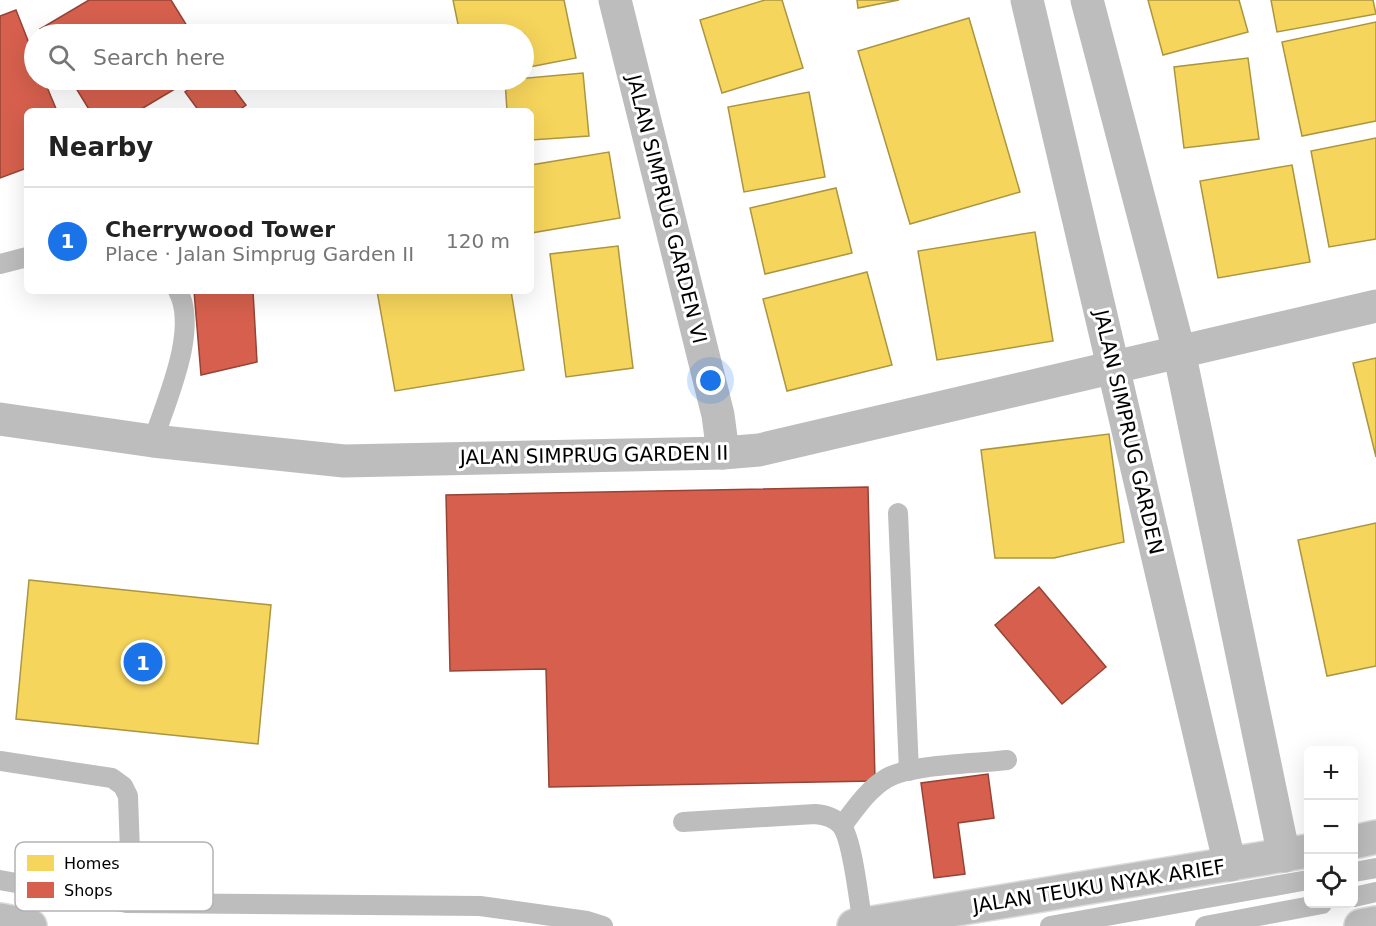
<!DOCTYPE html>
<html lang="en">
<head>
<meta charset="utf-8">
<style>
	:root { --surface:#fff; --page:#f2f2f2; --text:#222; --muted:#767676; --line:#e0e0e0; --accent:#1a73e8 }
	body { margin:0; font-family:"DejaVu Sans",sans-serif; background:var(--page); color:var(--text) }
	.controls { position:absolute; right:18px; bottom:18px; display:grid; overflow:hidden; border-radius:9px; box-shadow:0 6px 24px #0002 }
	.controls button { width:54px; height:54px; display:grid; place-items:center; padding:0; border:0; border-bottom:2px solid var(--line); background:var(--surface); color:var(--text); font:30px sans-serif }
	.you { position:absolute; left:711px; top:381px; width:21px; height:21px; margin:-15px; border:4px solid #fff; border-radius:50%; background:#1a73e8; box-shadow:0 0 0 9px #1a73e833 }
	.badge { display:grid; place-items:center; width:39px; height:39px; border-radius:50%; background:var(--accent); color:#fff; font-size:20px; font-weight:700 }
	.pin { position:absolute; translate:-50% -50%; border:3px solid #fff; box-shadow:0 2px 6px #0006 }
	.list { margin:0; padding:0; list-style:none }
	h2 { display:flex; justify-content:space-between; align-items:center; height:78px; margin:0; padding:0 24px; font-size:26px }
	h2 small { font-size:20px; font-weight:400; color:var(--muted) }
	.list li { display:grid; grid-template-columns:39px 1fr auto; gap:18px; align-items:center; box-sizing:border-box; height:108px; padding:0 24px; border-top:2px solid var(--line) }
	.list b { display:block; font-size:22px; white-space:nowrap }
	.list p { margin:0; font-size:20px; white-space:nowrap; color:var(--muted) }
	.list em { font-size:20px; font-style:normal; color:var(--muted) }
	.icon { flex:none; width:33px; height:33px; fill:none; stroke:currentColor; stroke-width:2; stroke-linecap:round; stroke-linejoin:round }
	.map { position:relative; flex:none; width:1376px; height:926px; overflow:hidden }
	.search { position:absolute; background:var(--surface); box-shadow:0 6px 24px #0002; left:24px; top:24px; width:510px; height:66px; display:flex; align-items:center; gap:15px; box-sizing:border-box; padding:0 21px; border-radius:33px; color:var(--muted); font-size:22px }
	.panel { position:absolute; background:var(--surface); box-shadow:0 6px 24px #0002; left:24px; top:108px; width:510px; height:186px; border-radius:9px }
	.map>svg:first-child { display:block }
	.homes { fill:#f6d55c; stroke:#ac9540; stroke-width:1.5 }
	.shops { fill:#d6604d; stroke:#964336; stroke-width:1.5 }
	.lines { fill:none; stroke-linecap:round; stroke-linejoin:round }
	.trunk-casing { stroke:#dbdbdb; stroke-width:36 }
	.service { stroke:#bdbdbd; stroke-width:20 }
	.minor { stroke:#bdbdbd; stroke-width:33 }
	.trunk { stroke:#bdbdbd; stroke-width:33 }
	.labels { text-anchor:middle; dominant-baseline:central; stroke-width:6; stroke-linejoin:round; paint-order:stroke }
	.street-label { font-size:20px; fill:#000; stroke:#fff }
	.key { fill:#fff; stroke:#b2b2b2; stroke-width:1.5 }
	.key-label { font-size:16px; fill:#000 }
</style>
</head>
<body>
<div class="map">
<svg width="1376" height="926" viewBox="0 0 1376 926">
	<rect width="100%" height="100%" fill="#fff"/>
	<g class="homes">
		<polygon points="453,0 564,0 576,58 524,68 524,34 460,34"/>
		<polygon points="765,0 782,0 803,68 722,93 700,20"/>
		<polygon points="857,0 899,0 858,8"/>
		<polygon points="1148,0 1239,0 1248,32 1163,55"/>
		<polygon points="1271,0 1373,0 1376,14 1277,32"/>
		<polygon points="969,18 1020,192 910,224 858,51"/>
		<polygon points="1376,22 1376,121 1302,136 1282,42"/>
		<polygon points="1248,58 1259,139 1184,148 1174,67"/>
		<polygon points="583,73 589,136 531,140 531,111 507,111 505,80"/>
		<polygon points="809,92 825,177 744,192 728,107"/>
		<polygon points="1376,138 1376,239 1329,247 1311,151"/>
		<polygon points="609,152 620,218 531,233 531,165"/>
		<polygon points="1292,165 1310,262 1218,278 1200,181"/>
		<polygon points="836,188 852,253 765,274 750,208"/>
		<polygon points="1035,232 1053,341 937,360 918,251"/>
		<polygon points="618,246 633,368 566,377 550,254"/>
		<polygon points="867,272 892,365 787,391 763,299"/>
		<polygon points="377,291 511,291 524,370 395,391"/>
		<polygon points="1376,358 1376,457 1353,363"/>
		<polygon points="1109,434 1124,542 1054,558 995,558 981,450"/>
		<polygon points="1376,523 1376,666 1327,676 1298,540"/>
		<polygon points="29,580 271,605 258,744 16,719"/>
	</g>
	<g class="shops">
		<polygon points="89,0 171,0 192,34 43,34 40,29"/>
		<polygon points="16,10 34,56 34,80 44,80 57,111 27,111 27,168 0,178 0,16"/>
		<polygon points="71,80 190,80 138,111 90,111"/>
		<polygon points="202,80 227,80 246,105 238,111 199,111 185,92"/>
		<polygon points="194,291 253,291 257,362 201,375"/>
		<polygon points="868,487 875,781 549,787 546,669 450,671 446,495"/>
		<polygon points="1039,587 1106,667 1062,704 995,625"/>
		<polygon points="988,774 994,818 958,823 965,874 934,878 921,783"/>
	</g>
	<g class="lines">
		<defs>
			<g id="trunk">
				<polyline points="1354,842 1376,837"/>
				<polyline points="0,920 30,926"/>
				<polyline points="854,926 1308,851"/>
				<polyline points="1361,926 1376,923"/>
			</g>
		</defs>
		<use href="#trunk" class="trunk-casing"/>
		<g class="service">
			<polyline points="0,264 27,257"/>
			<path d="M153,441C166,401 199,330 178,291"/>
			<polyline points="898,513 909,771"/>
			<polyline points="0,761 112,778 123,786 128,796 131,880 127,903"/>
			<path d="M683,822L815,814C825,815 834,817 841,825C853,839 859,904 863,925"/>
			<path d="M842,826C855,809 868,789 887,778C911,764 977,764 1007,760"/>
			<polyline points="1354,872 1376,868"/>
			<polyline points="0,880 127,903 480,906 587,921 603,926"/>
			<polyline points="1354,897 1376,892"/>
			<polyline points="1050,926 1308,880"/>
			<polyline points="1205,926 1322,904"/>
		</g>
		<g class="minor">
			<polyline points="615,0 718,415 723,453"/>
			<polyline points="1027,0 1230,865"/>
			<polyline points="1087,0 1179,351 1284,856"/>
			<polyline points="0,419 153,441 344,461 723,453 759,450 1376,306"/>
		</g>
		<use href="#trunk" class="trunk"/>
	</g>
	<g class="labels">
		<g class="street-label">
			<text transform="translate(667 209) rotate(76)">JALAN SIMPRUG GARDEN VI</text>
			<text transform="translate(1129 432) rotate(77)">JALAN SIMPRUG GARDEN</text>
			<text transform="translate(594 455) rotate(-1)">JALAN SIMPRUG GARDEN II</text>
			<text transform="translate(1099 886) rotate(-9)">JALAN TEUKU NYAK ARIEF</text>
		</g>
	</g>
	<rect x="15" y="842" width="198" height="69" rx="9" class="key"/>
	<rect x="27" y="855" width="27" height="16" fill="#f6d55c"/>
	<rect x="27" y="882" width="27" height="16" fill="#d6604d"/>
	<g class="key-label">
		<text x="64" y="869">Homes</text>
		<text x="64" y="896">Shops</text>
	</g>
</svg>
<div class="controls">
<button>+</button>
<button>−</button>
<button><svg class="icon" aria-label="locate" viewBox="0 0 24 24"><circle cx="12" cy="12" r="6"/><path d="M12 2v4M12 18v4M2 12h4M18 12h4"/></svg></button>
</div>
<div class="you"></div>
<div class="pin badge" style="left:143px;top:662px">1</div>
<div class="search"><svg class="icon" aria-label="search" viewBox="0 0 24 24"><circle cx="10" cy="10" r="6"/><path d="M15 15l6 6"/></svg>Search here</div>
<section class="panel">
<h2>Nearby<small></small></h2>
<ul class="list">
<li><span class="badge">1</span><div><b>Cherrywood Tower</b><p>Place · Jalan Simprug Garden II</p></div><em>120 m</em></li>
</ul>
</section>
</div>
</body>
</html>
